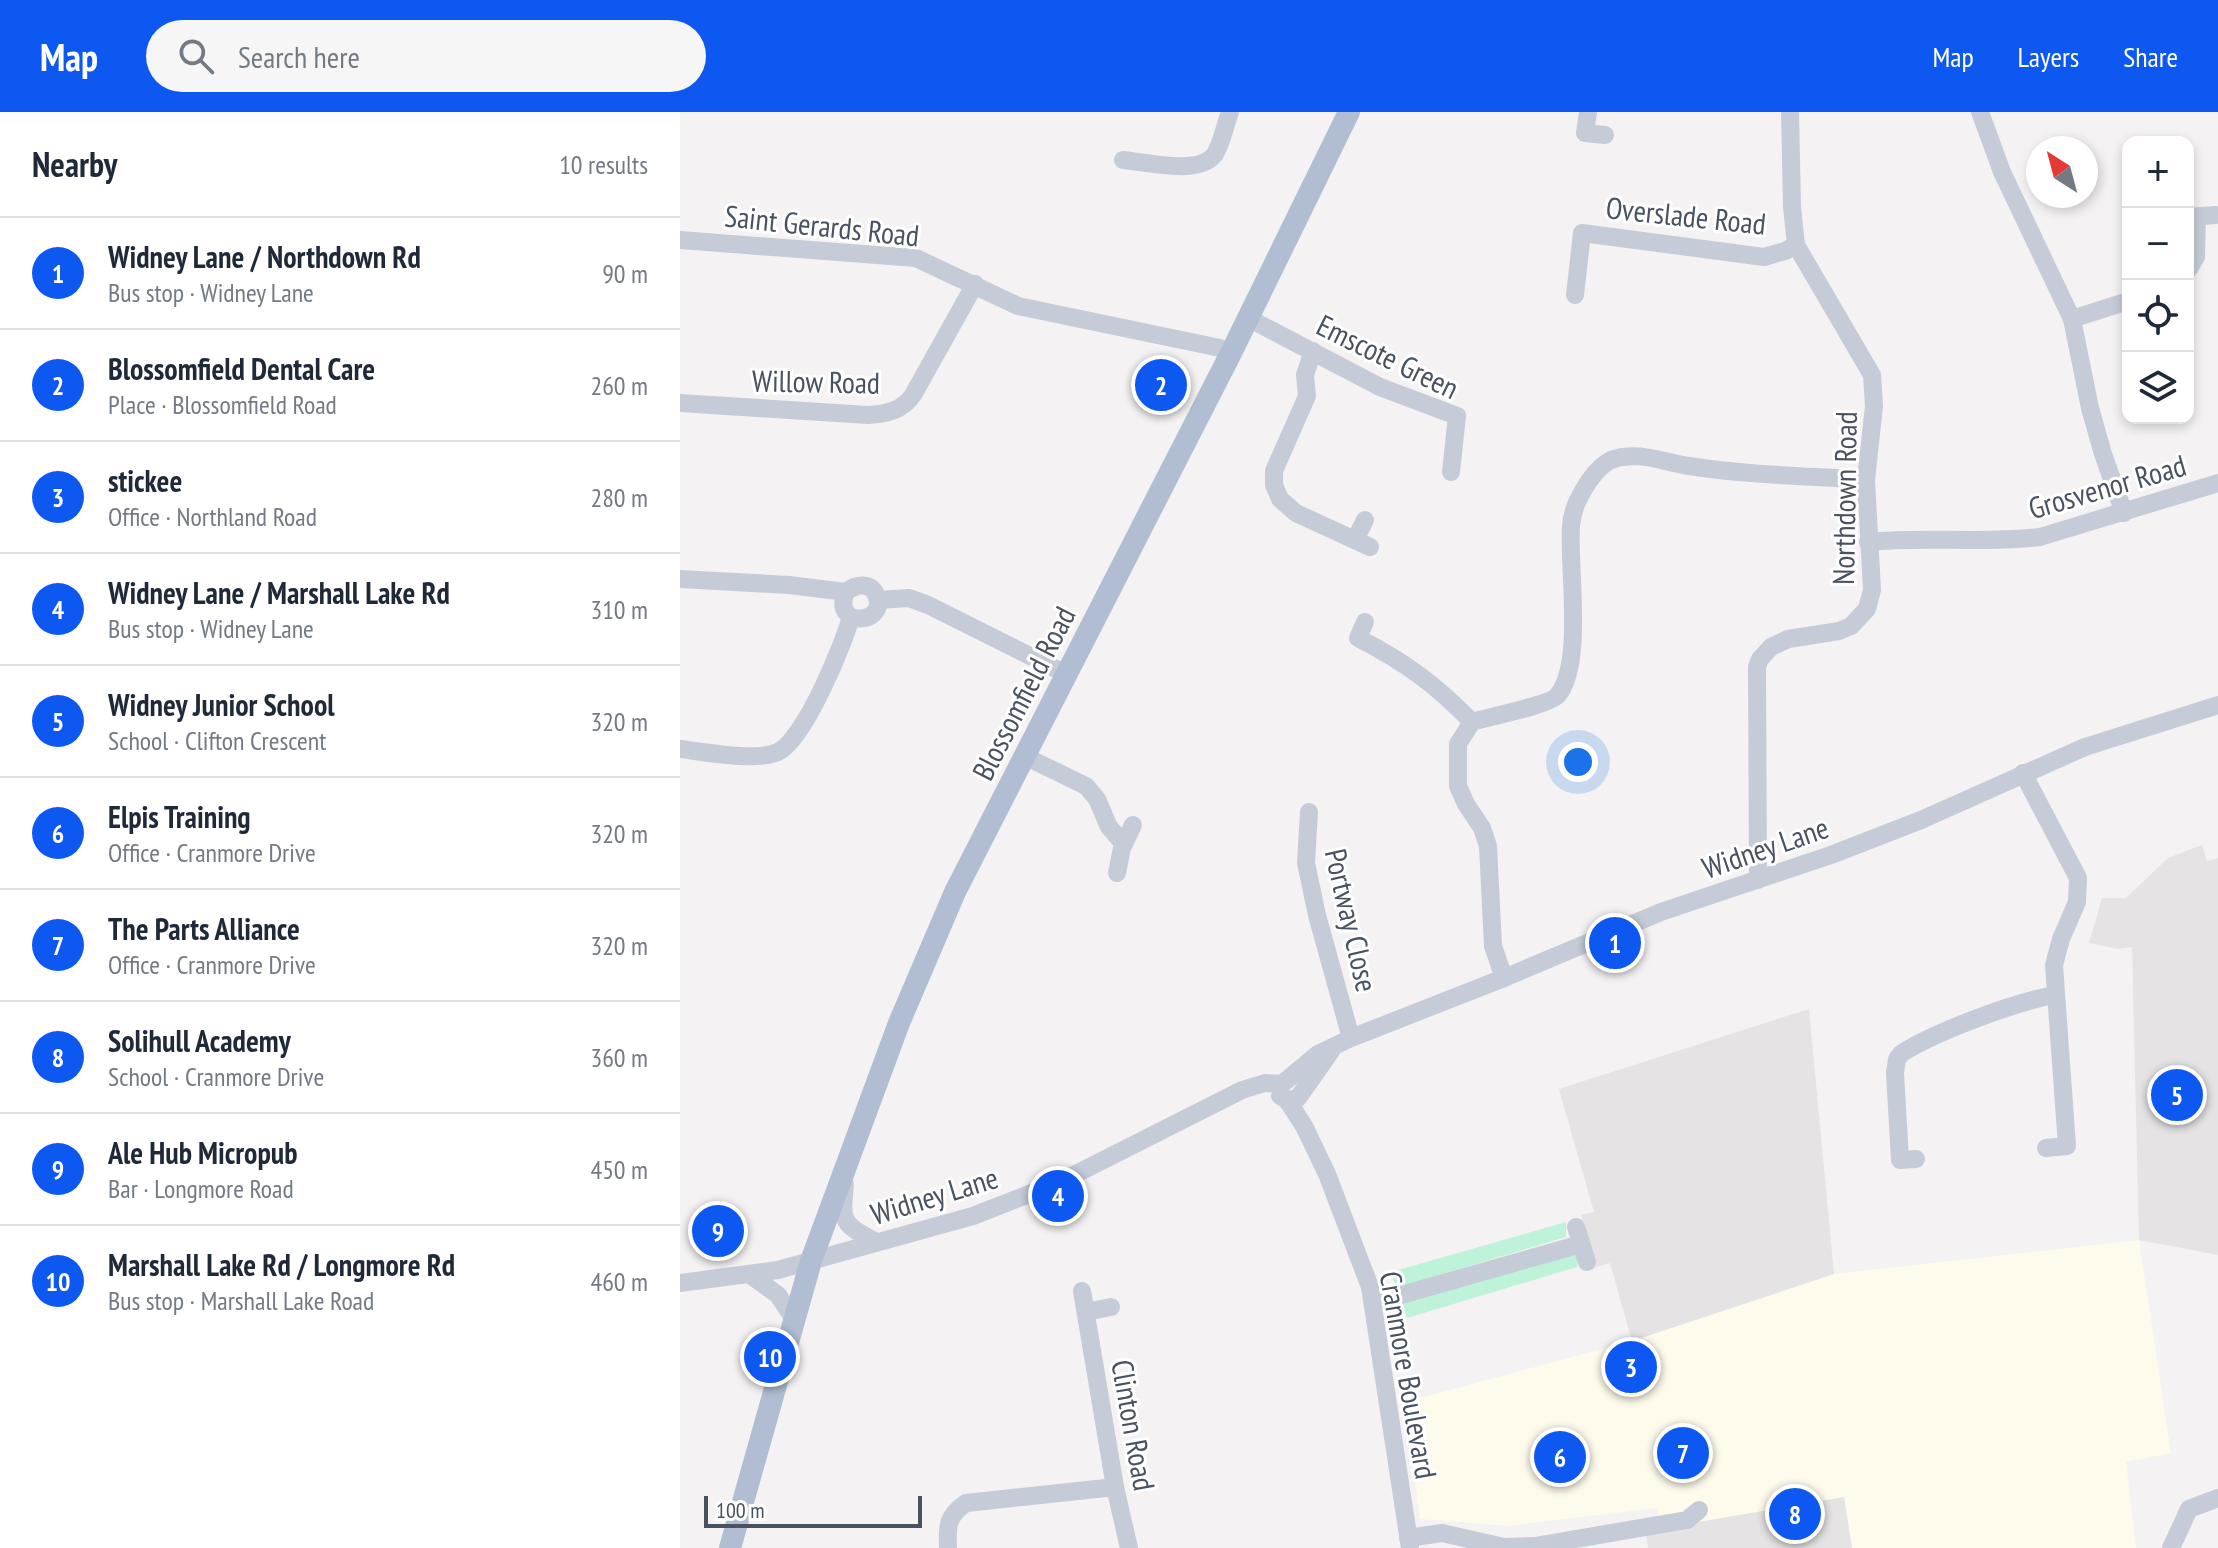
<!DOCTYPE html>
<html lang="en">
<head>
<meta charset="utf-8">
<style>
	:root { --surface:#fff; --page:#f6f6f7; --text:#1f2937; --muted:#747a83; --line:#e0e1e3; --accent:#0e58f2 }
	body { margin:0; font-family:"PT Sans Narrow",sans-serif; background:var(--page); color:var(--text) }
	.controls { position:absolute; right:24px; top:24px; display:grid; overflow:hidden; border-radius:16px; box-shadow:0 4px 12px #0003 }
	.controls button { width:72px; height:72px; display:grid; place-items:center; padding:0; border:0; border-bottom:2px solid var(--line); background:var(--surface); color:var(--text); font:40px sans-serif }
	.compass { position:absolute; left:1346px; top:24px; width:72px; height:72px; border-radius:50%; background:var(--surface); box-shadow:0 4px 12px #0003; rotate:324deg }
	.scale { position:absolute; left:24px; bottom:20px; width:218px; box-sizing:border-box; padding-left:8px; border:4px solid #485261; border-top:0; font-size:22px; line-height:28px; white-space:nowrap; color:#485261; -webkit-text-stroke:6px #fff; paint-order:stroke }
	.you { position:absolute; left:898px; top:650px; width:28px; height:28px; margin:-20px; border:6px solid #fff; border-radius:50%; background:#1a73e8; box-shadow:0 0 0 12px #1a73e833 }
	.badge { display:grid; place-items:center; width:52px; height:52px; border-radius:50%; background:var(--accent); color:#fff; font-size:26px; font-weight:700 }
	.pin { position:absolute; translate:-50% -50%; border:4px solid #fff; box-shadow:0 2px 8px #0006 }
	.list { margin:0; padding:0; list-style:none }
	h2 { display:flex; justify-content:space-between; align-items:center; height:104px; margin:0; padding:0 32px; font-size:34px }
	h2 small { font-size:26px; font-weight:400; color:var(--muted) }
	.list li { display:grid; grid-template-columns:52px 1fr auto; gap:24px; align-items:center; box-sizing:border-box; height:112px; padding:0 32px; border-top:2px solid var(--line) }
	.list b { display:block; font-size:30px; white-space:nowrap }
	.list p { margin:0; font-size:26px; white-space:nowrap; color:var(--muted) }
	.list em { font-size:26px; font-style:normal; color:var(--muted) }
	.icon { flex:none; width:44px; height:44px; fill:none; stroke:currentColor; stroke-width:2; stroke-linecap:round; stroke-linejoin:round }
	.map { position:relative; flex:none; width:1538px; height:1436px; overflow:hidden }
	header { display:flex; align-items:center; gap:48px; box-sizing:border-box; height:112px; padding:0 40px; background:var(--accent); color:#fff }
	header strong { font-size:38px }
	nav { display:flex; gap:44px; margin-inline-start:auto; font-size:28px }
	.search { width:560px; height:72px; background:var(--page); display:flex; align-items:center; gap:20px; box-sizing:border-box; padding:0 28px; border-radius:44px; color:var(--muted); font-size:30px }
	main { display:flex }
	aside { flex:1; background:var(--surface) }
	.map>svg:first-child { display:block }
	.commercial { fill:#fefbed }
	.education { fill:#e5e3e4 }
	.green { fill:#bff3d9 }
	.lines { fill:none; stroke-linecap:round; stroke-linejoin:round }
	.minor { stroke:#c5ccd7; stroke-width:18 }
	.major { stroke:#b0bdd2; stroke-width:22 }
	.labels { text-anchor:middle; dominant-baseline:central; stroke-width:6; stroke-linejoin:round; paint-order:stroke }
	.street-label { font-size:30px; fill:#485261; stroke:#fff }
</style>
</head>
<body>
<header>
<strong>Map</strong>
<div class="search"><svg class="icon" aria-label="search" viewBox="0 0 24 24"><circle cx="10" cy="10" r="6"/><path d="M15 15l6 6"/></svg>Search here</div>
<nav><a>Map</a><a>Layers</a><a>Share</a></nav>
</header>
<main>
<aside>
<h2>Nearby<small>10 results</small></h2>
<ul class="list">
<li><span class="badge">1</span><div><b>Widney Lane / Northdown Rd</b><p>Bus stop · Widney Lane</p></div><em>90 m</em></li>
<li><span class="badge">2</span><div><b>Blossomfield Dental Care</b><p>Place · Blossomfield Road</p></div><em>260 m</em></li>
<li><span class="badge">3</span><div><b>stickee</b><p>Office · Northland Road</p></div><em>280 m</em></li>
<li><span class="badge">4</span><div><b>Widney Lane / Marshall Lake Rd</b><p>Bus stop · Widney Lane</p></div><em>310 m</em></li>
<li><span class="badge">5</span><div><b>Widney Junior School</b><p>School · Clifton Crescent</p></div><em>320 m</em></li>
<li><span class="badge">6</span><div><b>Elpis Training</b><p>Office · Cranmore Drive</p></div><em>320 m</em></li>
<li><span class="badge">7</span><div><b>The Parts Alliance</b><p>Office · Cranmore Drive</p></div><em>320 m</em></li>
<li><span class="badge">8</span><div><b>Solihull Academy</b><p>School · Cranmore Drive</p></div><em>360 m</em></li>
<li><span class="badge">9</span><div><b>Ale Hub Micropub</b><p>Bar · Longmore Road</p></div><em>450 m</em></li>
<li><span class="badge">10</span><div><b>Marshall Lake Rd / Longmore Rd</b><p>Bus stop · Marshall Lake Road</p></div><em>460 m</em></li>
</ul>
</aside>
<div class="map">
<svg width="1538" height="1436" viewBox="0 0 1538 1436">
	<rect width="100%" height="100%" fill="#f4f2f2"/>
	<polygon class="commercial" points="1459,1128 1491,1341 1446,1350 1456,1436 1172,1436 1164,1386 982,1418 977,1396 828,1414 740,1407 725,1290 952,1229 1154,1162"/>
	<g class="education">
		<polygon points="1522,733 1527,749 1538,746 1538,1143 1459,1128 1452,835 1438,837 1409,831 1422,786 1446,786 1488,746"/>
		<polygon points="1129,897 1154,1162 952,1229 930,1151 916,1155 901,1103 914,1100 879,977"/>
		<polygon points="1164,1385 1172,1436 968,1436 965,1419"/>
	</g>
	<g class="green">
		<polygon points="886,1110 886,1125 716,1176 711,1160"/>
		<polygon points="897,1139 897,1155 727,1206 722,1190"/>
	</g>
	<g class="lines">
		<g class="minor">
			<polyline points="908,0 905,21 925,23"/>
			<polyline points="1300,0 1322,60 1392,207 1410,296 1423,342 1444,401"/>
			<path d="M443,48C466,50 520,64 535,42C542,31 545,13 550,0"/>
			<polyline points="1508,105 1536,103"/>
			<polyline points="0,128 236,146 338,194 540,236 550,243"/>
			<polyline points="1508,158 1516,145 1517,105"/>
			<polyline points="895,183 902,121 1084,145 1105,139 1116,133"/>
			<polyline points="568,206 700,275 777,304 771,360"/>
			<polyline points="1392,207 1448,189"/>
			<polyline points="633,239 625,263 627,284 594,359 594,373 600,387 616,401 690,435"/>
			<path d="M0,291L188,303C206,302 222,299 233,283L295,172"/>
			<polyline points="675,428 685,408"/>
			<path d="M1188,430C1246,424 1303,432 1360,425L1538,371"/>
			<path d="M0,467L109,473L166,480C176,472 192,469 197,485C206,513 151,516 166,480"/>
			<polyline points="198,488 229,486 248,493 386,562"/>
			<path d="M685,510L678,526C725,550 756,573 792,610"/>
			<path d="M0,637C26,640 75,650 98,640C124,628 163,534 171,505"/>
			<polyline points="344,644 406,674 417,687 429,715 444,732"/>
			<polyline points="1343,661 1398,766 1397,790 1381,827 1374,853 1387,1034 1366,1036"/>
			<polyline points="629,700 626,751 637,803 671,926"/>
			<polyline points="437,761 442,736 453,713"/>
			<polyline points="1078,768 1077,555 1080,547 1091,535 1108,527 1159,519 1171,514 1187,497 1192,478 1186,368 1194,294 1192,263 1116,133 1112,95 1110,0"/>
			<path d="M824,866L813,834L808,734L802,716L786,692L778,674V632L792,610C808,605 870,593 878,583C904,551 888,455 891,414C892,397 900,383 909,369C914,362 923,352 931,348C957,338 983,350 1009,354C1066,363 1128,364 1186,368"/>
			<polyline points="602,972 638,942 671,926 824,866 981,800 1151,743 1241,708 1405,635 1538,593"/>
			<polyline points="600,984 607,988 618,986 651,939"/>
			<polyline points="607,988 624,1014 647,1062 690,1175 730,1436"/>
			<path d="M1236,1047L1220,1048L1215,961L1217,947L1222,941C1257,919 1333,891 1374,883"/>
			<path d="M165,1072C161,1112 162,1111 196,1130"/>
			<polyline points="896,1115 907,1150"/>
			<polyline points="69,1162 98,1183 114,1207"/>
			<polyline points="0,1171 98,1158 293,1104 382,1069 562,978 585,971 602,972"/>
			<polyline points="402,1179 435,1375 449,1436"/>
			<polyline points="693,1191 901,1132"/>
			<polyline points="406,1200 431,1195"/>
			<polyline points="728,1426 762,1421 824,1435 855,1434 1007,1408 1019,1398"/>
			<path d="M268,1436C267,1414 267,1404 286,1391L435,1375"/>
			<polyline points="1491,1436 1509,1397 1538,1386"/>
		</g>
		<polyline class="major" points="50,1436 131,1149 219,911 275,780 550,243 669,0"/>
	</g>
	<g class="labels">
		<g class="street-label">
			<text transform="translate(1006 103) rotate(6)">Overslade Road</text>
			<text transform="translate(142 113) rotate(6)">Saint Gerards Road</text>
			<text transform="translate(708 244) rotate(26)">Emscote Green</text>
			<text transform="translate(136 269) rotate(1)">Willow Road</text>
			<text transform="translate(1427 374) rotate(-16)">Grosvenor Road</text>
			<text transform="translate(1164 386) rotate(-89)">Northdown Road</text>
			<text transform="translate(343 581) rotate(-63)">Blossomfield Road</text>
			<text transform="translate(1085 735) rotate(-19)">Widney Lane</text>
			<text transform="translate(672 808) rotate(77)">Portway Close</text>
			<text transform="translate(254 1083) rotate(-17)">Widney Lane</text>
			<text transform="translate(729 1263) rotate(80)">Cranmore Boulevard</text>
			<text transform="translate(454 1313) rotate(80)">Clinton Road</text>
		</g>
	</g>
</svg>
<div class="controls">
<button>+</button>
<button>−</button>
<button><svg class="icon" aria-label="locate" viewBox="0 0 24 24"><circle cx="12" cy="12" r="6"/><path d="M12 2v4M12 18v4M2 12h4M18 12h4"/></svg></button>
<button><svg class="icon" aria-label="layers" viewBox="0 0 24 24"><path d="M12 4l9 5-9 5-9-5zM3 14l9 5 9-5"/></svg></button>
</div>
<svg class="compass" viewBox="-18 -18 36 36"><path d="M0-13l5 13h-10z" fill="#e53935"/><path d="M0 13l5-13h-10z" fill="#747a83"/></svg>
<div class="scale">100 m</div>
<div class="you"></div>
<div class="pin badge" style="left:935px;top:831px">1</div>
<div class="pin badge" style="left:481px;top:273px">2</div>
<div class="pin badge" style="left:951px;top:1255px">3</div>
<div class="pin badge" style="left:378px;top:1084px">4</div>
<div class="pin badge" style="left:1497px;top:983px">5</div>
<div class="pin badge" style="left:880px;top:1345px">6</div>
<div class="pin badge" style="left:1003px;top:1341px">7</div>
<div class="pin badge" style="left:1115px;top:1402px">8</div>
<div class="pin badge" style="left:38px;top:1119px">9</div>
<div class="pin badge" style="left:90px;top:1245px">10</div>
</div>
</main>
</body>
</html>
